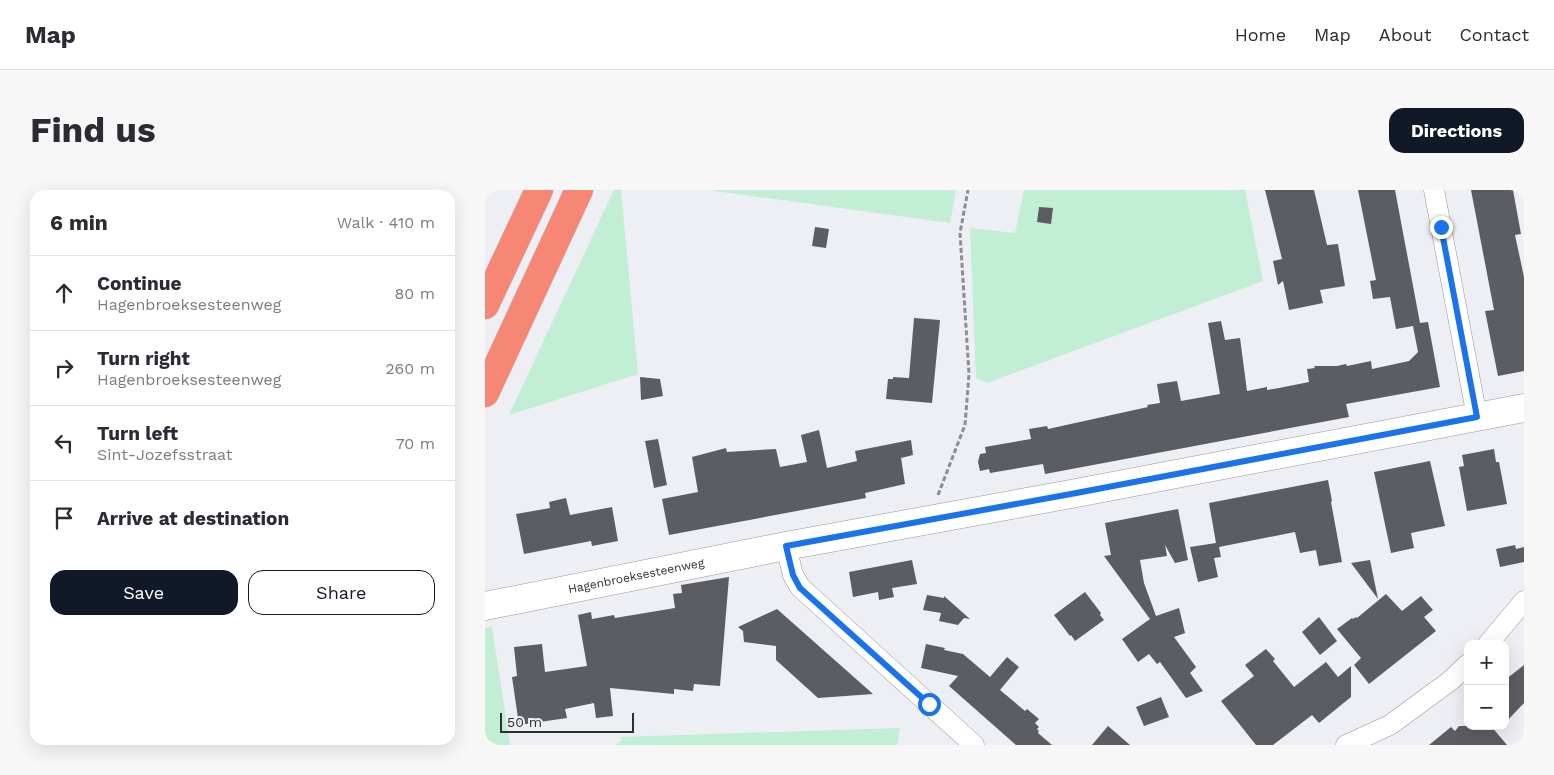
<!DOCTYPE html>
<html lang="en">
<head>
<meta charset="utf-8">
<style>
	:root { --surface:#fff; --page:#f7f7f7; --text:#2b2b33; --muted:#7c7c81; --line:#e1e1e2; --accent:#111827 }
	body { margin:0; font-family:"Work Sans",sans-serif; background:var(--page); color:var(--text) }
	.controls { position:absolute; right:15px; bottom:15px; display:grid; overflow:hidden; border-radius:10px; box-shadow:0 5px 20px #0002 }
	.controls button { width:45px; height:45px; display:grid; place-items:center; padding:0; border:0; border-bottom:1px solid var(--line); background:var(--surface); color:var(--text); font:25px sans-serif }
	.scale { position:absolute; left:15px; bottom:12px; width:134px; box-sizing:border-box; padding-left:5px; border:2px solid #2e2f31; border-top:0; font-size:14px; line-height:18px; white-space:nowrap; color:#2e2f31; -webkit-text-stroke:4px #edeff5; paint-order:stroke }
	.stop { position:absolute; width:15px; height:15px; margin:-11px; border:4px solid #1a73e8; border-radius:50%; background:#fff }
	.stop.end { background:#1a73e8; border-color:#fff; box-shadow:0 1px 5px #0008 }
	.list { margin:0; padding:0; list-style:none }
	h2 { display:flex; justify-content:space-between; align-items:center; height:65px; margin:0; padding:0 20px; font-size:21px }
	h2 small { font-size:16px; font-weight:400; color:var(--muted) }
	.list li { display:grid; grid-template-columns:32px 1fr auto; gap:15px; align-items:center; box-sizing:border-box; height:75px; padding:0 20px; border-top:1px solid var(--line) }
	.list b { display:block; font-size:19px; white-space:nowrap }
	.list p { margin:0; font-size:16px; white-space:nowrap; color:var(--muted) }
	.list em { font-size:16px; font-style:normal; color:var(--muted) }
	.actions { display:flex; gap:10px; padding:15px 20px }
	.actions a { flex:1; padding:11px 0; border:1px solid var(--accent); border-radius:15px; text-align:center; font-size:18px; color:var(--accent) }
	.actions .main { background:var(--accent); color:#fff }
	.icon { flex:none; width:28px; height:28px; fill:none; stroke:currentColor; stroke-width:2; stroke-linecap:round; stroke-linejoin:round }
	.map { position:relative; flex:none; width:1039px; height:555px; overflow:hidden; border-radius:15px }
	header { display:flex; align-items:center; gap:30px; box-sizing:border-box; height:70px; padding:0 25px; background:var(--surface); border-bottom:1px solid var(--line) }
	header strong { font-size:24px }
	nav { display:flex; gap:28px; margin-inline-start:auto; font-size:18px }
	.intro { display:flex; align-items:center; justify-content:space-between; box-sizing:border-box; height:120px; padding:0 30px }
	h1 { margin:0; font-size:35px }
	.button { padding:12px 22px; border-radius:15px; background:var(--accent); color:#fff; font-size:18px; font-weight:700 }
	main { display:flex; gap:30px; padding:0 30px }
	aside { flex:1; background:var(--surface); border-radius:15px; box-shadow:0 5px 20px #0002 }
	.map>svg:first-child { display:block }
	.green { fill:#c1eed5 }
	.building { fill:#5c5d62 }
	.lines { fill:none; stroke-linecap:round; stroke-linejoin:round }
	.street-casing { stroke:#95979c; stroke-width:21 }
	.secondary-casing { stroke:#95979c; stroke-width:29 }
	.highway-casing { stroke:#cdcdce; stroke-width:29 }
	.path { stroke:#8d8e92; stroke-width:3; stroke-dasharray:5 2.5; stroke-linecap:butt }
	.street { stroke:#fff; stroke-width:20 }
	.secondary { stroke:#fff; stroke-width:28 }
	.highway { stroke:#f58774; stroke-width:28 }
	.route { stroke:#1a73e8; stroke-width:6 }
	.labels { text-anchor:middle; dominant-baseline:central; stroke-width:5; stroke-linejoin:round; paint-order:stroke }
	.street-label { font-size:12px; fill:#2e2f31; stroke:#edeff5 }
</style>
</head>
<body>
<header>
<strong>Map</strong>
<nav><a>Home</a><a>Map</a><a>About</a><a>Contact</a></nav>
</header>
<div class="intro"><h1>Find us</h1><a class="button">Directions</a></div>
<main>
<aside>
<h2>6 min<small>Walk · 410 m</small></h2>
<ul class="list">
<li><svg class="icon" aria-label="ahead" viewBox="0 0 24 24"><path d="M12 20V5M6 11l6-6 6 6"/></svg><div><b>Continue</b><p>Hagenbroeksesteenweg</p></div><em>80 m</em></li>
<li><svg class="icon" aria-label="right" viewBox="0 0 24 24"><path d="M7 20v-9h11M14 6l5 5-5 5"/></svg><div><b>Turn right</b><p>Hagenbroeksesteenweg</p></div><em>260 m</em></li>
<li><svg class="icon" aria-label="left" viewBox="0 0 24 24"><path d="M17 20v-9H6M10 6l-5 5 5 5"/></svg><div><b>Turn left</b><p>Sint-Jozefsstraat</p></div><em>70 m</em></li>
<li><svg class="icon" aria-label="arrive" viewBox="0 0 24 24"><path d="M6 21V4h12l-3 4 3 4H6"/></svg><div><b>Arrive at destination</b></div></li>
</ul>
<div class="actions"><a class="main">Save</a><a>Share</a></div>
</aside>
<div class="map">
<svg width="1039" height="555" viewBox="0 0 1039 555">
	<rect width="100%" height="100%" fill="#edeff5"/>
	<g class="green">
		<polygon points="129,0 136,0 153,184 24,225"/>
		<polygon points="223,0 471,0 465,33"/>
		<polygon points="539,0 760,0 778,91 502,193 491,188 485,38 530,43"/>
		<polygon points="7,437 25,555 0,555 0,438"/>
		<polygon points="415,538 412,555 131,555 137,550 135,547"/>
	</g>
	<g class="building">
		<polygon points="780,0 829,0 842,55 853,54 860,96 835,100 838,113 804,120 798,91 793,95 788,71 797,69"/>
		<polygon points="873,0 910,0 935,133 943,132 955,197 861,214 864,227 560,284 558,274 505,283 504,279 495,281 493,272 495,264 501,263 500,257 546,249 544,239 562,236 563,239 663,217 662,215 675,213 672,194 692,191 696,211 735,204 723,133 736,131 740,150 755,148 762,201 782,197 782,200 794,198 824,192 822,179 830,178 829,176 852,176 861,174 862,176 886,171 887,179 924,171 933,162 928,136 911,139 905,107 888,109 885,91 891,90"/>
		<polygon points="986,0 1028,0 1036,44 1030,45 1039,87 1039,181 1013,186 1000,121 1009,120"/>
		<polygon points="554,17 568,18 566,34 552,32"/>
		<polygon points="330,37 344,39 341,58 327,56"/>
		<polygon points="429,128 455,130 447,213 401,209 403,189 408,189 408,187 424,188"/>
		<polygon points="155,187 175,189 178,206 156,210"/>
		<polygon points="334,240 342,278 372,271 370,261 426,250 428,265 416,268 420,294 380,303 381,308 184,345 177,309 213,302 207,267 241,258 242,262 291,259 295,277 322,272 316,245"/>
		<polygon points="173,249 182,295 169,298 160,251"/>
		<polygon points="1009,259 1011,272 1014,272 1022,314 982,321 974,277 979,276 977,265"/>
		<polygon points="945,271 960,336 926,343 929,358 906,363 889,282"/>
		<polygon points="843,290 847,311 846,312 857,372 834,376 831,360 815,363 810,342 734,357 736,367 729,368 733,387 713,392 705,357 731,353 724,313"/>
		<polygon points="81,308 85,325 127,317 133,351 107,356 106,351 39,364 31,324 65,318 64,312"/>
		<polygon points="693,319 703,370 690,373 680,355 682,366 655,370 659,393 671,426 694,418 700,443 689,447 711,477 705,483 718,501 701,508 675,472 672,474 664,464 653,472 637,449 665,429 619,366 626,365 620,333"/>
		<polygon points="1030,355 1031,359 1039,357 1039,372 1015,377 1011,359"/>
		<polygon points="427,370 432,394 407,398 409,407 394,410 393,402 368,407 364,382"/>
		<polygon points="885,370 893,409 866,373"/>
		<polygon points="244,387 235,496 209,494 208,501 189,499 189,504 125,498 128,526 111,528 109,513 80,519 82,528 34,535 27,487 32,486 29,457 57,454 60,482 102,476 93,425 106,422 107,429 129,425 130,428 190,418 188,404 197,403 196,395"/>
		<polygon points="600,402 616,423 615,425 619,430 590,451 586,445 585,446 569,425"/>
		<polygon points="901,404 917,421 936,406 948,420 939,427 951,441 884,494 869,475 876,468 852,439 867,428 868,429 871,427 872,428"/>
		<polygon points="442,405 459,408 459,406 485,429 479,428 473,435 454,431 456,423 438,420"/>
		<polygon points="292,419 318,442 388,504 333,508 291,470 291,456 259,452 258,441 253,437"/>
		<polygon points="834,427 852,451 835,465 817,442"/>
		<polygon points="441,454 460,458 459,460 478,464 505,487 522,467 534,477 515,500 540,521 542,519 554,529 550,533 554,537 552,539 554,541 553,543 567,555 531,555 464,496 473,486 436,478"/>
		<polygon points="781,459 790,469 788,471 809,497 841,472 853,487 866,476 866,507 834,533 827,525 788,555 771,555 736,511 769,486 760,475"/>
		<polygon points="1039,475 1039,513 1020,533 1020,490"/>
		<polygon points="676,507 684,527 659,536 651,517"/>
		<polygon points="623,536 645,555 607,555"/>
		<polygon points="974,536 1006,536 1022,555 944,555 966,537 970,541"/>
	</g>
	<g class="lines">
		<defs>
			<g id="street">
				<polyline points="949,0 992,227"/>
				<polyline points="301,356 308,385 315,397 489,555"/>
				<polyline points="1003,454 1039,411"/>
				<polyline points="861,555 905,535 965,491 983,474"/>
			</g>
			<g id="secondary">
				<path id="s1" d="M0,416L301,356L586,304L1039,218"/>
			</g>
			<g id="highway">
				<polyline points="0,115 54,0"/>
				<polyline points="0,203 94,0"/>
			</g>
		</defs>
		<use href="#street" class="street-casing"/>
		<use href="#secondary" class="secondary-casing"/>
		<use href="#highway" class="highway-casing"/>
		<polyline class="path" points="453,305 480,235 484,184 475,43 483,0"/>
		<use href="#street" class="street"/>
		<use href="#secondary" class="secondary"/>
		<use href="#highway" class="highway"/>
	</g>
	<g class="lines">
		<polyline class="route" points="444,514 315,398 308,385 301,356 586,304 992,227 956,37"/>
	</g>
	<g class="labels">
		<g class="street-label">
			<text stroke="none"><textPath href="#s1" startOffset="154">Hagenbroeksesteenweg</textPath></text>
		</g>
	</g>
</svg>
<div class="controls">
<button>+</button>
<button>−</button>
</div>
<div class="scale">50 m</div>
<div class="stop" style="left:444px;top:514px"></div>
<div class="stop end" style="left:956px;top:37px"></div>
</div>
</main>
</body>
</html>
